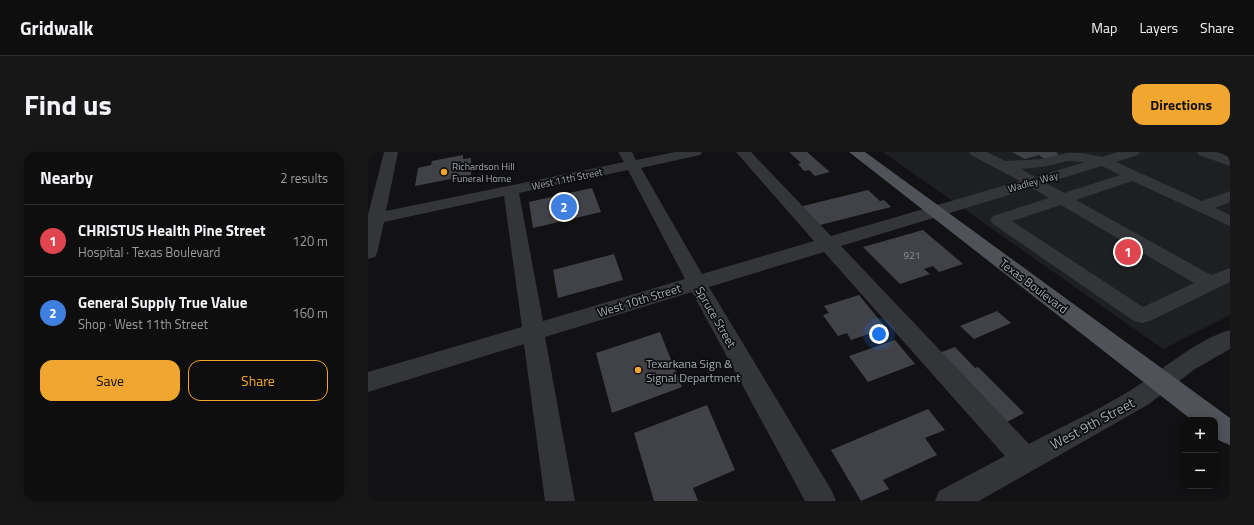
<!DOCTYPE html>
<html lang="en">
<head>
<meta charset="utf-8">
<style>
	:root { --surface:#0e0e0f; --page:#171718; --text:#f1f3f6; --muted:#9b9c9e; --line:#2e2e2f; --accent:#f0a62f }
	body { margin:0; font-family:"Titillium Web",sans-serif; background:var(--page); color:var(--text) }
	.controls { position:absolute; right:12px; bottom:12px; display:grid; overflow:hidden; border-radius:8px; box-shadow:0 2px 10px #0003 }
	.controls button { width:36px; height:36px; display:grid; place-items:center; padding:0; border:0; border-bottom:1px solid var(--line); background:var(--surface); color:var(--text); font:20px sans-serif }
	.you { position:absolute; left:511px; top:182px; width:14px; height:14px; margin:-10px; border:3px solid #fff; border-radius:50%; background:#1a73e8; box-shadow:0 0 0 6px #1a73e833 }
	.badge { display:grid; place-items:center; width:26px; height:26px; border-radius:50%; background:var(--accent); color:#fff; font-size:13px; font-weight:700 }
	.pin { position:absolute; translate:-50% -50%; border:2px solid #fff; box-shadow:0 1px 4px #0006 }
	.list { margin:0; padding:0; list-style:none }
	h2 { display:flex; justify-content:space-between; align-items:center; height:52px; margin:0; padding:0 16px; font-size:17px }
	h2 small { font-size:13px; font-weight:400; color:var(--muted) }
	.list li { display:grid; grid-template-columns:26px 1fr auto; gap:12px; align-items:center; box-sizing:border-box; height:72px; padding:0 16px; border-top:1px solid var(--line) }
	.list b { display:block; font-size:15px; white-space:nowrap }
	.list p { margin:0; font-size:13px; white-space:nowrap; color:var(--muted) }
	.list em { font-size:13px; font-style:normal; color:var(--muted) }
	.actions { display:flex; gap:8px; padding:12px 16px }
	.actions a { flex:1; padding:9px 0; border:1px solid var(--accent); border-radius:12px; text-align:center; font-size:14px; color:var(--accent) }
	.actions .main { background:var(--accent); color:#111 }
	.map { position:relative; flex:none; width:862px; height:349px; overflow:hidden; border-radius:12px }
	header { display:flex; align-items:center; gap:24px; box-sizing:border-box; height:56px; padding:0 20px; background:var(--surface); border-bottom:1px solid var(--line) }
	header strong { font-size:19px }
	nav { display:flex; gap:22px; margin-inline-start:auto; font-size:14px }
	.intro { display:flex; align-items:center; justify-content:space-between; box-sizing:border-box; height:96px; padding:0 24px }
	h1 { margin:0; font-size:28px }
	.button { padding:10px 18px; border-radius:12px; background:var(--accent); color:#111; font-size:14px; font-weight:700 }
	main { display:flex; gap:24px; padding:0 24px }
	aside { flex:1; background:var(--surface); border-radius:12px; box-shadow:0 2px 10px #0003 }
	.map>svg:first-child { display:block }
	.built { fill:#1e1f21 }
	.building { fill:#414247 }
	.lines { fill:none; stroke-linecap:round; stroke-linejoin:round }
	.minor { fill:#333539; fill-rule:evenodd }
	.major { fill:#4f5258; fill-rule:evenodd }
	.poi-dot { fill:#f0a62f; stroke:#0d0d0f; stroke-width:1.5 }
	.labels { text-anchor:middle; dominant-baseline:central; stroke-width:3.5; stroke-linejoin:round; paint-order:stroke }
	.far-poi-label { font-size:10px; fill:#a4aab4; stroke:#0d0d0f; text-anchor:start }
	.far-street-label { font-size:10px; fill:#a4aab4; stroke:#0d0d0f }
	.number-label { font-size:10px; fill:#8b9099 }
	.street-label { font-size:12px; fill:#a4aab4; stroke:#0d0d0f }
	.poi-label { font-size:12px; fill:#a4aab4; stroke:#0d0d0f; text-anchor:start }
	.near-street-label { font-size:14px; fill:#a4aab4; stroke:#0d0d0f }
</style>
</head>
<body>
<header>
<strong>Gridwalk</strong>
<nav><a>Map</a><a>Layers</a><a>Share</a></nav>
</header>
<div class="intro"><h1>Find us</h1><a class="button">Directions</a></div>
<main>
<aside>
<h2>Nearby<small>2 results</small></h2>
<ul class="list">
<li><span class="badge" style="background:#e0444e">1</span><div><b>CHRISTUS Health Pine Street</b><p>Hospital · Texas Boulevard</p></div><em>120 m</em></li>
<li><span class="badge" style="background:#3f7fe0">2</span><div><b>General Supply True Value</b><p>Shop · West 11th Street</p></div><em>160 m</em></li>
</ul>
<div class="actions"><a class="main">Save</a><a>Share</a></div>
</aside>
<div class="map">
<svg width="862" height="349" viewBox="0 0 862 349">
	<rect width="100%" height="100%" fill="#121214"/>
	<polygon class="built" points="515,0 862,0 862,163 795,197"/>
	<g class="building">
		<polygon points="421,0 439,0 462,20 447,24 441,18 436,19 430,12 433,11"/>
		<polygon points="644,0 690,0 688,1 691,3 676,7 671,3 657,7"/>
		<polygon points="95,3 95,7 103,6 103,23 47,34 50,16 63,13 64,9"/>
		<polygon points="224,36 233,60 165,76 161,50"/>
		<polygon points="500,38 512,49 516,48 523,55 448,74 431,55"/>
		<polygon points="555,78 595,112 571,120 565,114 556,117 562,122 532,132 495,95"/>
		<polygon points="246,102 255,128 190,146 185,118"/>
		<polygon points="491,143 518,176 483,188 479,181 470,184 455,163 461,161 456,154"/>
		<polygon points="629,159 643,171 606,187 592,174"/>
		<polygon points="292,180 314,235 244,261 228,201"/>
		<polygon points="527,188 547,212 500,230 481,204"/>
		<polygon points="587,195 607,216 610,215 656,261 637,271 571,201"/>
		<polygon points="339,253 367,318 325,336 330,349 286,349 266,281"/>
		<polygon points="560,257 577,278 557,286 569,303 515,328 521,337 493,349 463,298"/>
	</g>
	<g class="lines">
		<g class="minor">
			<path d="M16,0H30L18,59L256,10L250,0H264L268,8L307,0H334L332,3L273,16L334,122L446,89L368,0H383L463,84L652,29L603,3L601,0H619L637,9L674,7L700,1H714L734,5L750,0H772L770,3L748,10L834,49L862,39V50L847,56L862,63V74L764,29L708,48L843,123L862,116V130L782,169L774,171L766,169L625,72L622,68L625,64L681,46L664,36L473,94L661,292C695,274 731,258 763,238C794,219 827,188 862,178V197L827,217L781,252L611,349H567L571,339L637,304L456,100L341,135L464,339L468,349H437L324,140L177,185L207,349H177L156,192L0,240V220L154,175L136,44L16,70L9,101L7,105L0,107V63ZM700,9L717,10L667,25L653,17L674,15ZM734,14L752,23L696,41L678,31ZM260,18L317,127L175,169L151,41ZM693,53L826,131L775,155L644,69Z"/>
			<polygon points="829,0 849,0 862,5 862,14 831,3"/>
		</g>
		<polygon class="major" points="481,0 497,0 862,266 862,293 852,289 847,285 847,268 824,268"/>
	</g>
	<g class="poi-dot">
		<circle cx="76" cy="20" r="4"/>
		<circle cx="270" cy="218" r="4"/>
	</g>
	<g class="labels">
		<g class="far-poi-label">
			<text x="84" y="14">Richardson Hill<tspan x="84" dy="12">Funeral Home</tspan></text>
		</g>
		<g class="far-street-label">
			<text transform="translate(199 27) rotate(-12)">West 11th Street</text>
			<text transform="translate(665 30) rotate(-16)">Wadley Way</text>
		</g>
		<g class="number-label">
			<text x="544" y="103">921</text>
		</g>
		<g class="street-label">
			<text transform="translate(666 134) rotate(37)">Texas Boulevard</text>
			<text transform="translate(271 148) rotate(-17)">West 10th Street</text>
			<text transform="translate(348 165) rotate(60)">Spruce Street</text>
		</g>
		<g class="poi-label">
			<text x="278" y="211">Texarkana Sign &amp;<tspan x="278" dy="14">Signal Department</tspan></text>
		</g>
		<g class="near-street-label">
			<text transform="translate(724 271) rotate(-28)">West 9th Street</text>
		</g>
	</g>
</svg>
<div class="controls">
<button>+</button>
<button>−</button>
</div>
<div class="you"></div>
<div class="pin badge" style="left:760px;top:100px;background:#e0444e">1</div>
<div class="pin badge" style="left:196px;top:55px;background:#3f7fe0">2</div>
</div>
</main>
</body>
</html>
